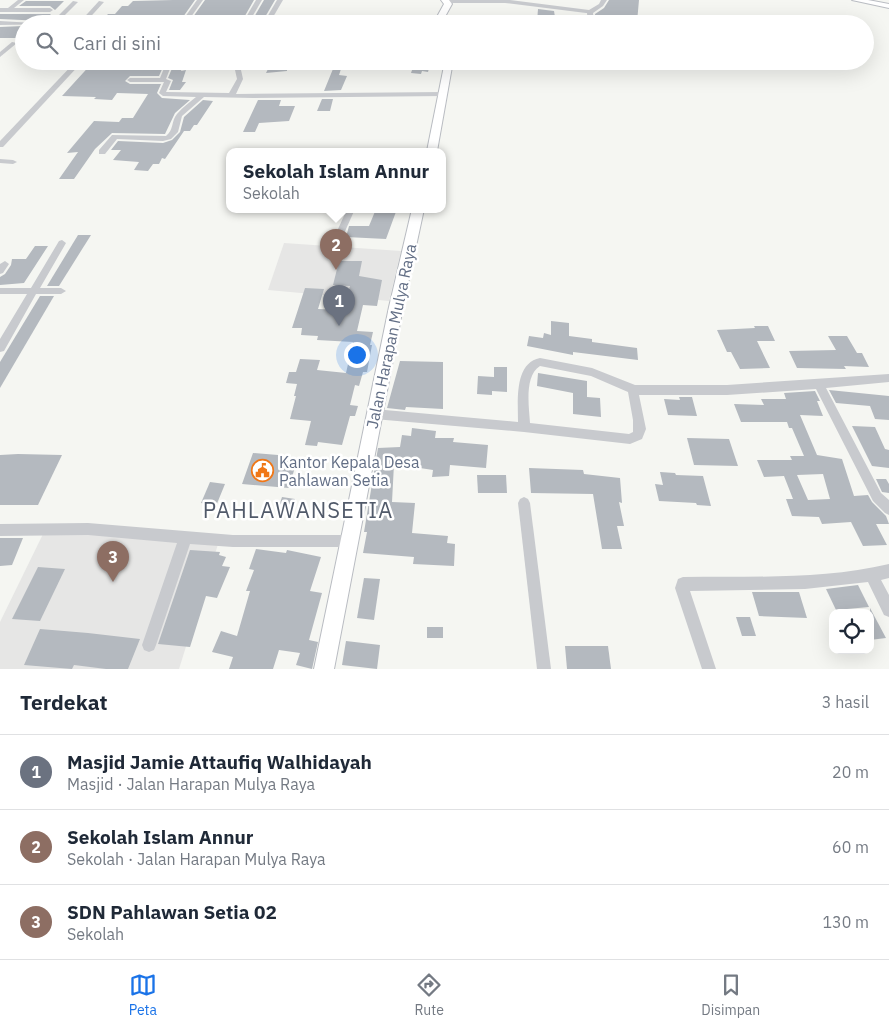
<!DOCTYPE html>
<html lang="id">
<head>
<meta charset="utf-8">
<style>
	:root { --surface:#fff; --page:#f6f6f7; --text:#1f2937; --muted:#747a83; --line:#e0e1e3; --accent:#1a73e8 }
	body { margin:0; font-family:"IBM Plex Sans",sans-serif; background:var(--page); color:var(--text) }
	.controls { position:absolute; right:15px; bottom:15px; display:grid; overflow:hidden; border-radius:10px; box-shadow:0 5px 20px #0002 }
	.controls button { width:45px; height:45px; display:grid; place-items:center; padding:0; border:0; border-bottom:1px solid var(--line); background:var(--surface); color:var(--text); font:25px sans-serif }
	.you { position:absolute; left:356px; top:354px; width:18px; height:18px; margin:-12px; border:4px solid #fff; border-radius:50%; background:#1a73e8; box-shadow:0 0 0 8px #1a73e833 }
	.badge { display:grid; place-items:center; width:32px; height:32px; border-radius:50%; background:var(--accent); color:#fff; font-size:16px; font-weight:700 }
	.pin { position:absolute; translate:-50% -41px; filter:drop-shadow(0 1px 2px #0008) }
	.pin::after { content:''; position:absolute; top:26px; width:18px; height:15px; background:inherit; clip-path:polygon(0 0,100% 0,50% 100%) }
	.popup { position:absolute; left:226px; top:148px; width:220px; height:65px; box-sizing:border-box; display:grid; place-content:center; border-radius:10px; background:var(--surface); filter:drop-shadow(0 1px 4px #0005); font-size:16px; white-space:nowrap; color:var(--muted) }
	.popup b { font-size:19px; color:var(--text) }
	.popup::after { content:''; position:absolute; left:50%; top:100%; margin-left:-10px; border:10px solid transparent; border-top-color:var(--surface) }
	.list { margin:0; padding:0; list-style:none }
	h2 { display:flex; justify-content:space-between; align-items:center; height:65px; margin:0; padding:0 20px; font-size:21px }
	h2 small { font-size:16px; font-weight:400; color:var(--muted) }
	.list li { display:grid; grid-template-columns:32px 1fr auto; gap:15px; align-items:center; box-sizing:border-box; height:75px; padding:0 20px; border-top:1px solid var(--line) }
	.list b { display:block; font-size:19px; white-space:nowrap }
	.list p { margin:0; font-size:16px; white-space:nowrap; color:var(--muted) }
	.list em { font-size:16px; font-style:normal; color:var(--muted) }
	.icon { flex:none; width:28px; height:28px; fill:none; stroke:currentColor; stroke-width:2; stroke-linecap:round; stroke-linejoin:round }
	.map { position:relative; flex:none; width:889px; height:669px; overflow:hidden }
	.search { position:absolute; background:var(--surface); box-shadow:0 5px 20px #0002; left:15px; right:15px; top:15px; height:55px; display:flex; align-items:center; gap:12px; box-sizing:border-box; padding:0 18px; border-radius:28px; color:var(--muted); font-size:19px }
	.sheet { height:290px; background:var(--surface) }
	nav { display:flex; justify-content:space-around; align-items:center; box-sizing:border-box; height:70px; border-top:1px solid var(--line); background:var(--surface); font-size:14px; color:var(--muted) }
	nav a { display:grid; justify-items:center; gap:2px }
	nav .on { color:var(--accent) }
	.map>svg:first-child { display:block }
	.built { fill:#e6e6e5 }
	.building { fill:#b4b9bf; fill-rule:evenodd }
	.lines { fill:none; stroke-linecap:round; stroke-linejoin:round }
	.secondary-casing { stroke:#b9bcc2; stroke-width:2 }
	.street { fill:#c8cace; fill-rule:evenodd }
	.secondary { fill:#fff; fill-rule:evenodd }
	.labels { text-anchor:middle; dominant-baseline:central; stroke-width:5; stroke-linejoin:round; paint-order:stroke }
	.street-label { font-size:16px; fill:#626e85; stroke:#fff }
	.poi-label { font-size:16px; fill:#626e85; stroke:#fff; text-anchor:start }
	.near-quarter-label { font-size:22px; letter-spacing:1px; fill:#515a6a; stroke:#fff }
</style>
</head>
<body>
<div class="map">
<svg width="889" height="669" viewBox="0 0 889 669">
	<rect width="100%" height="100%" fill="#f5f6f2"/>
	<g class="built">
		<polygon points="284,243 401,251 389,301 268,290"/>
		<polygon points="44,532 219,541 179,669 0,669 0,622"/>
	</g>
	<g class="building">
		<polygon points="173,0 195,0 178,24 144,23 139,18 134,23 99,24 108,14 115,14 122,6 128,6 133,1"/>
		<polygon points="205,0 254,0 242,21 226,20 224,24 188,24"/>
		<polygon points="264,0 275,0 261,24 250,24"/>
		<polygon points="609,0 639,0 637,22 619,20 618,24 596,24 595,14 604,8"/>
		<polygon points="26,1 64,1 55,10 50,6 19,6"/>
		<polygon points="538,9 554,11 556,23 537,22"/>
		<polygon points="0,14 51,14 44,21 0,19"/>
		<polygon points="24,26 24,38 0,38 0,27"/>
		<polygon points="94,61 160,61 155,67 163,67 159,76 130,76 125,81 130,84 161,84 157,93 162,98 190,100 175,113 165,134 112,133 95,149 74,179 59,179 78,152 67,153 94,121 119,122 122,118 133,118 148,94 117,93 112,100 94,99 96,97 62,96"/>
		<polygon points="272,61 287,61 287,71 266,73"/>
		<polygon points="415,61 431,61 428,72 422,71 421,74 411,73"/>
		<polygon points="335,64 342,66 339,75 347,76 341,90 324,91"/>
		<polygon points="173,66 183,66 181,71 186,70 182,82 186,82 180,90 169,90 173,80 168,78"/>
		<polygon points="322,99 333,99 330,111 317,111"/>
		<polygon points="203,100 213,101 197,125 194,125 190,131 184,131 165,159 162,158 159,164 153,164 148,171 134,170 139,162 113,160 121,150 111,150 118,141 163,143 172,140 180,132 184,117"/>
		<polygon points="258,100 281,100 279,106 295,106 289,121 259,123 255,132 243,132"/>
		<polygon points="376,209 397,209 386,239 346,237 349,226 369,226"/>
		<polygon points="78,235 91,235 59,286 47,286"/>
		<polygon points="35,246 48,246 24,283 0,285 0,277 5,274 11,265 12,259 26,259"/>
		<polygon points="339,261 362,261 359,276 382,280 377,306 363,305 357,331 373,332 370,345 372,345 367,372 363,372 359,386 355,385 350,405 358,406 355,416 350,416 342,445 318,442 317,446 305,445 311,421 290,419 296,396 294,396 297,384 286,383 289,372 296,372 300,359 320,360 317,370 346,373 353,342 317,340 318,336 301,335 302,328 292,328 305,288 324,289 318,309 343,310 350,286 333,285"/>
		<polygon points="40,296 54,296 0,388 0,362"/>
		<polygon points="551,321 569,323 569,336 592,339 592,342 637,348 638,360 573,352 573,355 527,346 529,336 543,338 544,333 551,335"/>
		<polygon points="754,326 768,326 775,341 757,341 770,368 740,369 731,352 727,352 717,330 755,328"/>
		<polygon points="828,336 847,336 857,353 862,353 869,367 844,366 846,369 797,368 789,351 836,350"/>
		<polygon points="400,361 443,362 443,409 406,407 405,410 387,408"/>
		<polygon points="494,367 507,367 507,392 492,391 492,395 477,394 478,376 494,377"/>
		<polygon points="538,373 587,381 587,397 600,398 601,417 573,414 573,393 537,386"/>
		<polygon points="829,390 889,396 889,420 875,419 870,406 836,403"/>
		<path d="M815,391L820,401H817L823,416L800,415L817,455L842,459L854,496L868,495L872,502L886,516L889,524H876L887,545L863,546L851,522L822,524L819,517L792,516L786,499H793L784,476L764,477L757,460H792L790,456H804L792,428H789L787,422H741L734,404L764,405L761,399H786L784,393ZM823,474L830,499L808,500L797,475Z"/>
		<polygon points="679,397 692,397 697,416 668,415 664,399 680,400"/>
		<polygon points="852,426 875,427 885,449 889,450 889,468 872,466"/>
		<polygon points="412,428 436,431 435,438 454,438 453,442 488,445 486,468 450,465 449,476 432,477 433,470 394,464 392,502 415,503 412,533 448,536 447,543 455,544 454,566 413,564 414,557 363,553 367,532 364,532 378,448 400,447 402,435 411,436"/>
		<polygon points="687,438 729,439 738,466 694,465"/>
		<polygon points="253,453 290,456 287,466 295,467 289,488 242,484"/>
		<polygon points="18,454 62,455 38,505 0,505 0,455"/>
		<polygon points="529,468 583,470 584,474 620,478 622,503 619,502 624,526 617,526 622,549 602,549 593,494 531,493"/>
		<polygon points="660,472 675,473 676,475 703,476 711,506 697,505 696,503 659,501 655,484 663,485"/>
		<polygon points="477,475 506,475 507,493 478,493"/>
		<polygon points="876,479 886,479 889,484 889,493 882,492"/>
		<polygon points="210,482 225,484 216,506 201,503"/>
		<polygon points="282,497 295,499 291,514 277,512"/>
		<polygon points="0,538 23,538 12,565 0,566"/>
		<polygon points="256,549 286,553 287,550 321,557 310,591 322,593 309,640 318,642 312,669 296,665 300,653 279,650 273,669 229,669 233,657 212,652 221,631 237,636 250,591 246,591 254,570 249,569"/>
		<polygon points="190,550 220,552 219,555 226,557 222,566 230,567 217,598 206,596 190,647 158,644"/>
		<polygon points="38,567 65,569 40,621 12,619"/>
		<polygon points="364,578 380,579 374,620 357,618"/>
		<polygon points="858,585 869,607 836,610 826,589"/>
		<polygon points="752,592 799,592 807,618 759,616"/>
		<polygon points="870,608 886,638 870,640"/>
		<polygon points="736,617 750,617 756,636 742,636"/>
		<rect x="427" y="627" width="16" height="11"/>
		<polygon points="40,629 88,633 140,639 128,669 106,669 74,665 72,669 24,665"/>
		<polygon points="346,641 380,645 377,669 342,665"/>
		<polygon points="565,646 608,646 611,669 567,669"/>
	</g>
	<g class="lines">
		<defs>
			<g id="secondary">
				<polygon points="441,0 449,0 452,4 441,24 433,24 444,4"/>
				<polygon points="852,0 868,0 889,4 889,8"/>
				<polygon points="445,61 453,61 437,151 427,151"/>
				<polygon points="412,209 424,209 403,307 334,669 314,669 389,307"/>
			</g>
		</defs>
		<use href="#secondary" class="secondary-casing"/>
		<g class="street">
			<polygon points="18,0 24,0 14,8 50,8 53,10 50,12 0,12 0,8 8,8"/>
			<polygon points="197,0 203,0 186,24 180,24"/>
			<polygon points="256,0 262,0 248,24 242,24"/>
			<polygon points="277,0 283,0 269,24 263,24"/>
			<polygon points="444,0 510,0 589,10 599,4 601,0 607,0 603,6 593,13 594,24 588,24 587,13 586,13 505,3 446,3"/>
			<polygon points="73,1 78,2 56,24 0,25 0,21 50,24"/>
			<polygon points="99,1 104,2 84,24 78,24"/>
			<polygon points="139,20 142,22 141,24 135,24"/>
			<polygon points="12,42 17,43 0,57 0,52"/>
			<polygon points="76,61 83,61 3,147 0,147 0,141"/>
			<path d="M167,61H173L166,79L171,81L166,92L229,93L237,79L235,70L241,61H247L241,70L243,79L236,94L444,92L447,94L444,96L253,98L204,97L182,116L178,132L171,139L163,141L117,139L105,154H99V150L112,135L166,136C174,130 171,121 177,114C183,107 190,102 196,97L163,96L159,93L164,82H130L127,80L130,78H160Z"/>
			<polygon points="0,159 13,160 17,162 13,164 0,163"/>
			<polygon points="347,209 355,209 338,247 337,249 331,249 330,247"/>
			<polygon points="62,240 66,243 40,288 61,288 66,291 61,294 36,294 4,351 0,352 0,339 27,294 0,294 0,288 31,288 59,241"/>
			<polygon points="5,261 9,264 3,273 0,274 0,264"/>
			<path d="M540,358L592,368L635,385H727L889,374V382L826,388L881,493L889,500V515L885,513L873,501L816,389L727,395H639L646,429L642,439L630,444L524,432L374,419L370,417L368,414L370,411L374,409L518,422C518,401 514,363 540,358ZM540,366L591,376L628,392L633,420V432L629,434L530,423C529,407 524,376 540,366Z"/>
			<polygon points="524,497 528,499 530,503 551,669 537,669 518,503 520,499"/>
			<polygon points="88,523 233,535 350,535 355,536 356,541 355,546 350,547 233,547 190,544 156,645 154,650 149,652 144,650 142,645 177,543 88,535 0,536 0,524"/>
			<path d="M889,564V578L881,580L889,595V617L884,615L868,582L805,589L690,591L716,669H702L675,588L678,579L683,577C751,576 822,580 889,564Z"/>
		</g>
		<use href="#secondary" class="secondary"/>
	</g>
	<defs>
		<symbol id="civic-ring" viewBox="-11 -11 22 22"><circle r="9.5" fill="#fff" stroke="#f07717" stroke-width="1.5"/><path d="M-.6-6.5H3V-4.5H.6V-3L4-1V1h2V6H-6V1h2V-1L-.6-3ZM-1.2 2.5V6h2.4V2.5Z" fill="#f07717"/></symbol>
	</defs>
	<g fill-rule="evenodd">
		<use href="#civic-ring" x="250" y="458" width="25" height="25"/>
	</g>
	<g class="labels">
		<g class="street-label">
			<text transform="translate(391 336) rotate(-78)">Jalan Harapan Mulya Raya</text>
		</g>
		<g class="poi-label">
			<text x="279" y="462">Kantor Kepala Desa<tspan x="279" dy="18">Pahlawan Setia</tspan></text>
		</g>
		<g class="near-quarter-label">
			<text x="298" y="509">PAHLAWANSETIA</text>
		</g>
	</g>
</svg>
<div class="controls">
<button><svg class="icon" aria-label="locate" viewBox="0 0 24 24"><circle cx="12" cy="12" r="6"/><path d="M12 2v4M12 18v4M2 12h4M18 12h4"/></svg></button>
</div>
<div class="you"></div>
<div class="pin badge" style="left:339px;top:326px;background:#6b7280">1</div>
<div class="pin badge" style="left:336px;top:270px;background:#8d6e63">2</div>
<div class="popup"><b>Sekolah Islam Annur</b>Sekolah</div>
<div class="pin badge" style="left:113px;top:582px;background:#8d6e63">3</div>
<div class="search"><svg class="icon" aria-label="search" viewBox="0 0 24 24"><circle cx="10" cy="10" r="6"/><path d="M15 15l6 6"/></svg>Cari di sini</div>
</div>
<section class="sheet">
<h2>Terdekat<small>3 hasil</small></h2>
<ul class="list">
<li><span class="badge" style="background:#6b7280">1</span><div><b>Masjid Jamie Attaufiq Walhidayah</b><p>Masjid · Jalan Harapan Mulya Raya</p></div><em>20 m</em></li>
<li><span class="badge" style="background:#8d6e63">2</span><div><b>Sekolah Islam Annur</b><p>Sekolah · Jalan Harapan Mulya Raya</p></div><em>60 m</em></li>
<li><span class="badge" style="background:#8d6e63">3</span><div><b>SDN Pahlawan Setia 02</b><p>Sekolah</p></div><em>130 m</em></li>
</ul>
</section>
<nav>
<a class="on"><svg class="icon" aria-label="map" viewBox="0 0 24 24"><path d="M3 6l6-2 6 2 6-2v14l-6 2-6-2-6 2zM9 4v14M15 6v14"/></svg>Peta</a>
<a><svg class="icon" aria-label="directions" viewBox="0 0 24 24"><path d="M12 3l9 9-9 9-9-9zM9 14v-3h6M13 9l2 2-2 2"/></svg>Rute</a>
<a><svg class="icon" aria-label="saved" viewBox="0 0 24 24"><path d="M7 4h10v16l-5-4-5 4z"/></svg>Disimpan</a>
</nav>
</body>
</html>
